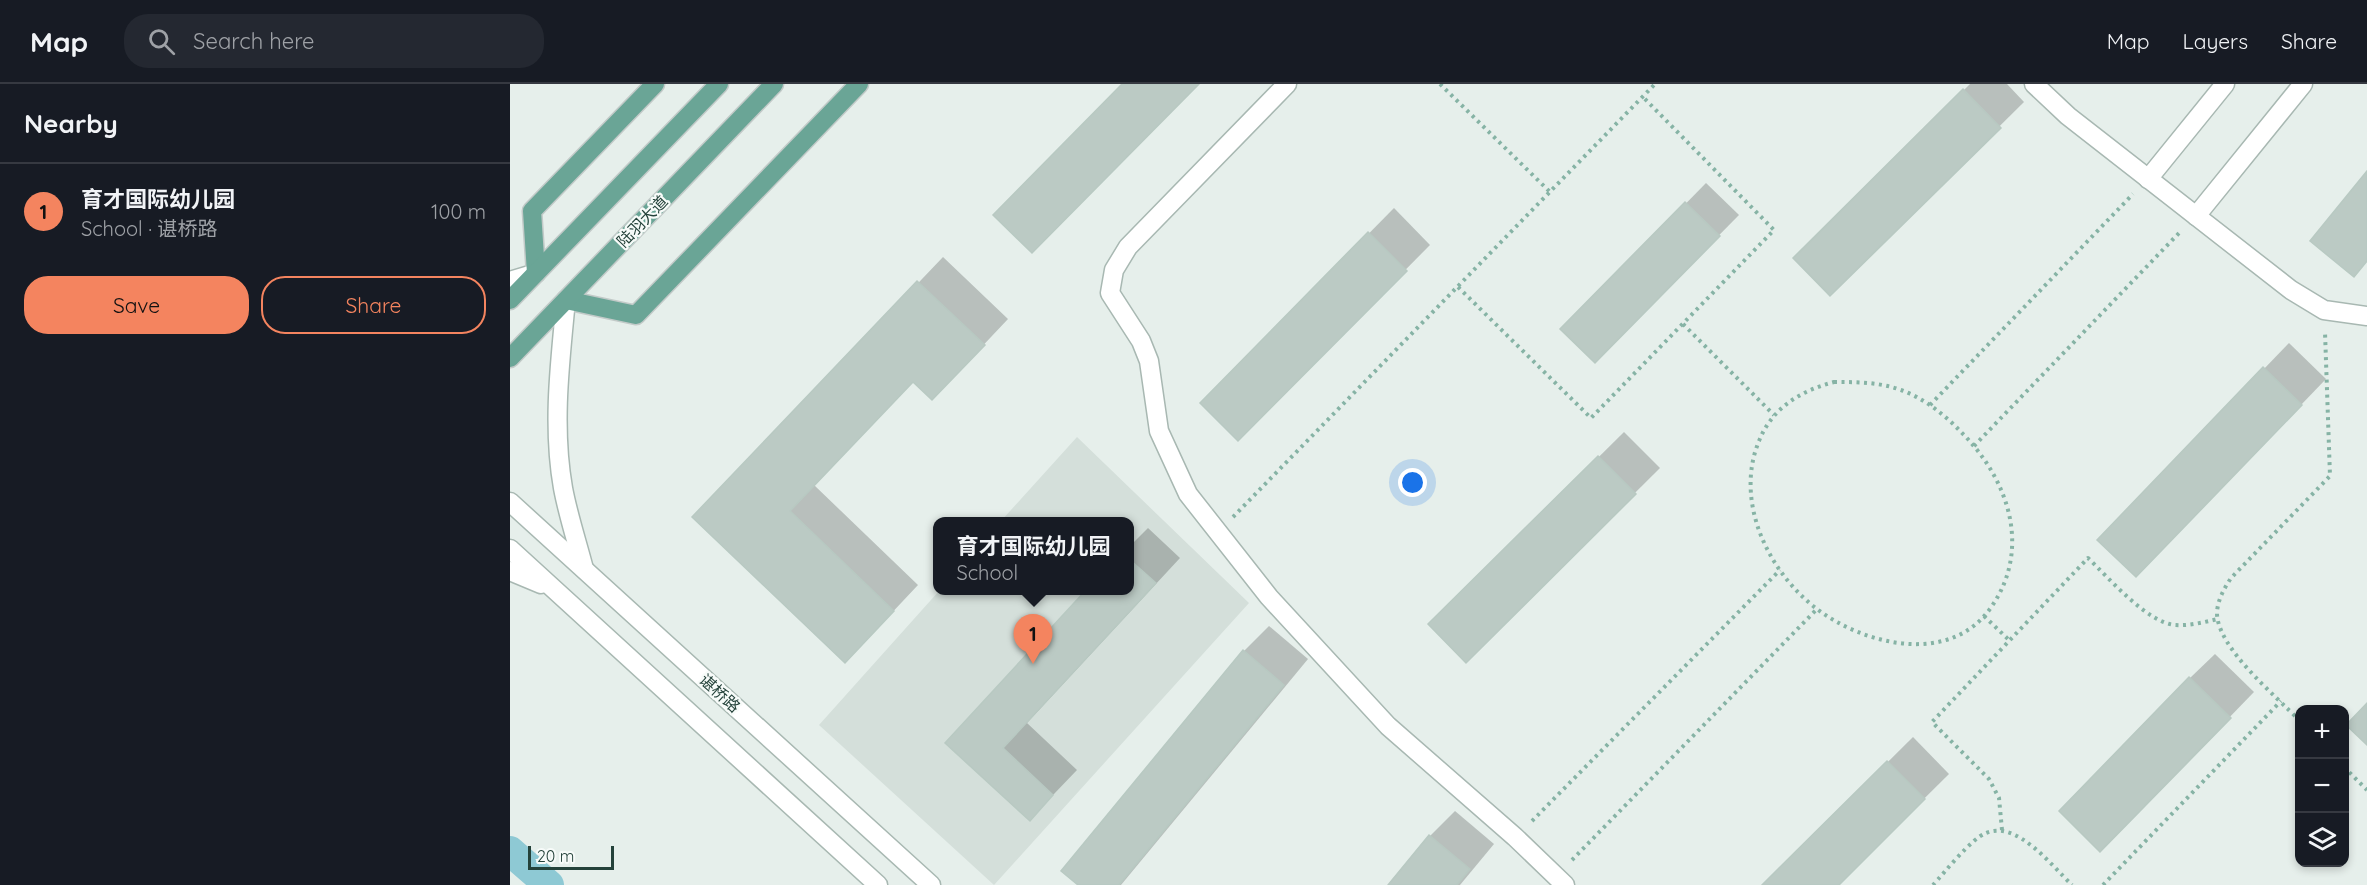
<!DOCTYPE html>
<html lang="en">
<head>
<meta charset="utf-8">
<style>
	:root { --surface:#171b24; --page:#242831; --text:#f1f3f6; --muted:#9ea1a6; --line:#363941; --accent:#f4845f }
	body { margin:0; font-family:Quicksand,"Noto Sans SC",sans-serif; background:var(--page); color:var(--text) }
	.controls { position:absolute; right:18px; bottom:18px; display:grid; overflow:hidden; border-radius:12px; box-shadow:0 3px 9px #0003 }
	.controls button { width:54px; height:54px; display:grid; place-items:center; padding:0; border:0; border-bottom:2px solid var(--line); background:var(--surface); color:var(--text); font:30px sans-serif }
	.scale { position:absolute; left:18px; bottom:15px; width:86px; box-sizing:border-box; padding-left:6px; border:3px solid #24423a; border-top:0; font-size:16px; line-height:21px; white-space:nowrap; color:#24423a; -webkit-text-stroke:4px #f7fbf9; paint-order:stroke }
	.you { position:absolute; left:903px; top:399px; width:21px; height:21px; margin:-15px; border:4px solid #fff; border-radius:50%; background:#1a73e8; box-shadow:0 0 0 9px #1a73e833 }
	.badge { display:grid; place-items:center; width:39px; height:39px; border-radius:50%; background:var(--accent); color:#111; font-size:20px; font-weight:700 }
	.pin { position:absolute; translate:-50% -50px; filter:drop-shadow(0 2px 3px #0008) }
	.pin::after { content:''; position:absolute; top:32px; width:21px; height:18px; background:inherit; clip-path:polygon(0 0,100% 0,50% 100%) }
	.popup { position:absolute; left:423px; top:433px; width:201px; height:78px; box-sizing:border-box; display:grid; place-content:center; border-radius:12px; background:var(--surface); filter:drop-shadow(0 2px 4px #0005); font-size:20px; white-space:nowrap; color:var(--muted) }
	.popup b { font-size:22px; color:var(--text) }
	.popup::after { content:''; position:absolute; left:50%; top:100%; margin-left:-12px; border:12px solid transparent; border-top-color:var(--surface) }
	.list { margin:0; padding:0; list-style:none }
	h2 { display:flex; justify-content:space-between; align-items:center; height:78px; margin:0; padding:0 24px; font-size:26px }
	h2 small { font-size:20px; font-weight:400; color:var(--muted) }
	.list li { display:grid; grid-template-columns:39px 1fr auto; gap:18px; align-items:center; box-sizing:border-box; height:96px; padding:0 24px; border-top:2px solid var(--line) }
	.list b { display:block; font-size:22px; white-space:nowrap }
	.list p { margin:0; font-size:20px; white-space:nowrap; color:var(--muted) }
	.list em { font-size:20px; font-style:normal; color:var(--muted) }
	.actions { display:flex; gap:12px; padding:18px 24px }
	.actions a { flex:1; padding:14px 0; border:2px solid var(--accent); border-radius:24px; text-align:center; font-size:21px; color:var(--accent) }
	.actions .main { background:var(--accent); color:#111 }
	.icon { flex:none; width:33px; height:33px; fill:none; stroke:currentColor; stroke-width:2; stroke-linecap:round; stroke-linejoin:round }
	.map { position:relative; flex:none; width:1857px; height:801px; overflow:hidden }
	header { display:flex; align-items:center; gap:36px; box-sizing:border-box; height:84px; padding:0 30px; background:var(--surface); border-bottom:2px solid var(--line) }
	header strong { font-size:28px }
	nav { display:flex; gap:33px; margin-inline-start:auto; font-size:21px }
	.search { width:420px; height:54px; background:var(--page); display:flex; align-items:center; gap:15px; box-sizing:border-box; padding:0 21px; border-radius:24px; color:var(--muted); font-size:22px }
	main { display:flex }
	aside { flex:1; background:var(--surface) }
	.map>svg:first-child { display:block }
	.built { fill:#d4dfda }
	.shadow { fill:#0003 }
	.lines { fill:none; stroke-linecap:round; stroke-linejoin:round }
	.canal { stroke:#8ec9d4; stroke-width:30 }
	.building { fill:#bbcac4; stroke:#b8c9c2; stroke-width:1.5 }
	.minor-casing { stroke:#a8b8b2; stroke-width:21 }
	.major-casing { stroke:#c2cac8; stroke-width:21 }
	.path { stroke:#86b3a5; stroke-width:4; stroke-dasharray:3 4.5; stroke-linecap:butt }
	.minor { stroke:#fff; stroke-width:18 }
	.major { stroke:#6aa596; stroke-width:18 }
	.labels { text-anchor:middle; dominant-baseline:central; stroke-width:4.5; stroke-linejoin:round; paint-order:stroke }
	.street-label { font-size:16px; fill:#24423a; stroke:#f7fbf9 }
</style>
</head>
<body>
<header>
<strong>Map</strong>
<div class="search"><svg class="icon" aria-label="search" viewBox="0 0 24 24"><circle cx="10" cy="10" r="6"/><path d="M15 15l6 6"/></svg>Search here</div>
<nav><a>Map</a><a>Layers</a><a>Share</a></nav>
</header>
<main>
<aside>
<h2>Nearby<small></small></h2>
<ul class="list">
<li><span class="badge">1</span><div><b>育才国际幼儿园</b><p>School · 谌桥路</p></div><em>100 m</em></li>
</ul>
<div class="actions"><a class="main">Save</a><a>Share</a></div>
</aside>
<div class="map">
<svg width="1857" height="801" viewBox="0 0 1857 801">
	<rect width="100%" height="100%" fill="#e6efeb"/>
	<polygon class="built" points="567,353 739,519 484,801 309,641 429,507 619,506 619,438 491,437"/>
	<g class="shadow">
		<polygon points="1460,0 1497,0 1514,18 1320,210 1285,174"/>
		<polygon points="1196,99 1229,131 1085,277 1053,245"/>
		<polygon points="884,124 920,161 728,355 692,319"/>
		<polygon points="433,173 498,235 447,289 404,296 304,401 408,501 360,552 185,433"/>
		<polygon points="1779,259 1816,295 1651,466 1590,455"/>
		<polygon points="1114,348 1150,384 956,577 920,540"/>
		<polygon points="638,444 670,474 517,639 567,686 520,735 437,659 619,506 619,463"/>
		<polygon points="759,542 798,575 611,801 571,801 734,567"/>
		<polygon points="1705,570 1744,608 1615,741 1680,594"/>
		<polygon points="1403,653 1439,690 1327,801 1254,801"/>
		<polygon points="945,727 984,760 950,801 880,801 920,752"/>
	</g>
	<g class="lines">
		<polyline class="canal" points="0,767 39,801"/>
	</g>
	<g class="building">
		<polygon points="612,0 689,0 522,169 483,131"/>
		<polygon points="1453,5 1491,44 1320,212 1283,174"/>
		<polygon points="1857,87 1857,177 1844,193 1800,157"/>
		<polygon points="1175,118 1210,152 1085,279 1050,245"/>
		<polygon points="858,148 897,187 728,357 690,319"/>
		<polygon points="407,197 475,261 422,316 403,298 280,427 384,527 335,579 182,433"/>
		<polygon points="1753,283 1792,321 1626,493 1587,456"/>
		<polygon points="1088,372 1126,410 956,579 918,540"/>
		<polygon points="619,475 646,499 493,664 543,711 520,737 435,659 576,506 619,506"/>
		<polygon points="733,566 774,601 609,801 568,801 551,787"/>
		<polygon points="1679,593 1721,634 1590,768 1549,727"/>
		<polygon points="1857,619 1857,661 1836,641"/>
		<polygon points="1377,677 1415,715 1329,801 1252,801"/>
		<polygon points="919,751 960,785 947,801 878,801"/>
	</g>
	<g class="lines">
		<defs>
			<g id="minor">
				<polyline points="777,0 618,163 604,186 600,209 631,257 639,277 649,347 678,410 759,513 878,642 1005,753 1055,801"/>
				<polyline points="1524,0 1558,32 1781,206 1814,226 1857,232"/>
				<polyline points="1638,95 1715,0"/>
				<polyline points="1686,132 1793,0"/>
				<polyline points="0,197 26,189"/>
				<path d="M56,216C50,278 42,342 53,404C58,431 67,458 74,485"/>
				<polyline points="0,418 421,801"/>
				<polyline points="0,465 368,801"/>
				<polyline points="0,487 31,500"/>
			</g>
			<g id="major">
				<polyline points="26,189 22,127 145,0"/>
				<polyline points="0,216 209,0"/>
				<polyline points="56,216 126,231 349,0"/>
				<polyline points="0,274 264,0"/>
			</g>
		</defs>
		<use href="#minor" class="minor-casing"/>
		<use href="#major" class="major-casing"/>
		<g class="path">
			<polyline points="930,0 1040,108"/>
			<polyline points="948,203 1081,334 1264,146 1133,13"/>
			<polyline points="1173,240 1264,331"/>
			<path d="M1324,298C1347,298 1369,298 1391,306C1413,314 1434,330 1450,347C1498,394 1522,463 1482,522C1442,582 1356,562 1307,525C1258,488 1224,417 1249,357C1262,324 1290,307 1324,298Z"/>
			<polyline points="1420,321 1623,110"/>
			<polyline points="1464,362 1670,148"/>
			<polyline points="723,433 1145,0"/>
			<polyline points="1474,532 1499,556"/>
			<path d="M1790,637C1766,612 1706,563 1707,528C1708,515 1714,505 1721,494L1820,392L1815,248"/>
			<polyline points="1834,683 1857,706"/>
			<polyline points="1022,737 1270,486"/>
			<path d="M1492,746L1489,714L1479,695L1422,638L1578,474C1598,493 1638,540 1666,541C1680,542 1694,538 1708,535"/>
			<polyline points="1062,776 1307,525"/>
			<path d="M1423,801C1434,789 1462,754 1476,749C1507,736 1541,781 1562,801"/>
			<polyline points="1593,801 1771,617"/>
		</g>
		<use href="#minor" class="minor"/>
		<use href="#major" class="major"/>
	</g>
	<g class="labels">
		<g class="street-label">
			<text transform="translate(132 137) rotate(-46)">陆羽大道</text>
			<text transform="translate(210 609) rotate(42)">谌桥路</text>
		</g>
	</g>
</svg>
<div class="controls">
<button>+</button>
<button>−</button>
<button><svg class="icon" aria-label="layers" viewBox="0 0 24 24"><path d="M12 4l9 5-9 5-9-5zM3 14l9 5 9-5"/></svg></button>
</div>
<div class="scale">20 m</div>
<div class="you"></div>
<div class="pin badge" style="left:523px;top:580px">1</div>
<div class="popup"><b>育才国际幼儿园</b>School</div>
</div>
</main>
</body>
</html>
